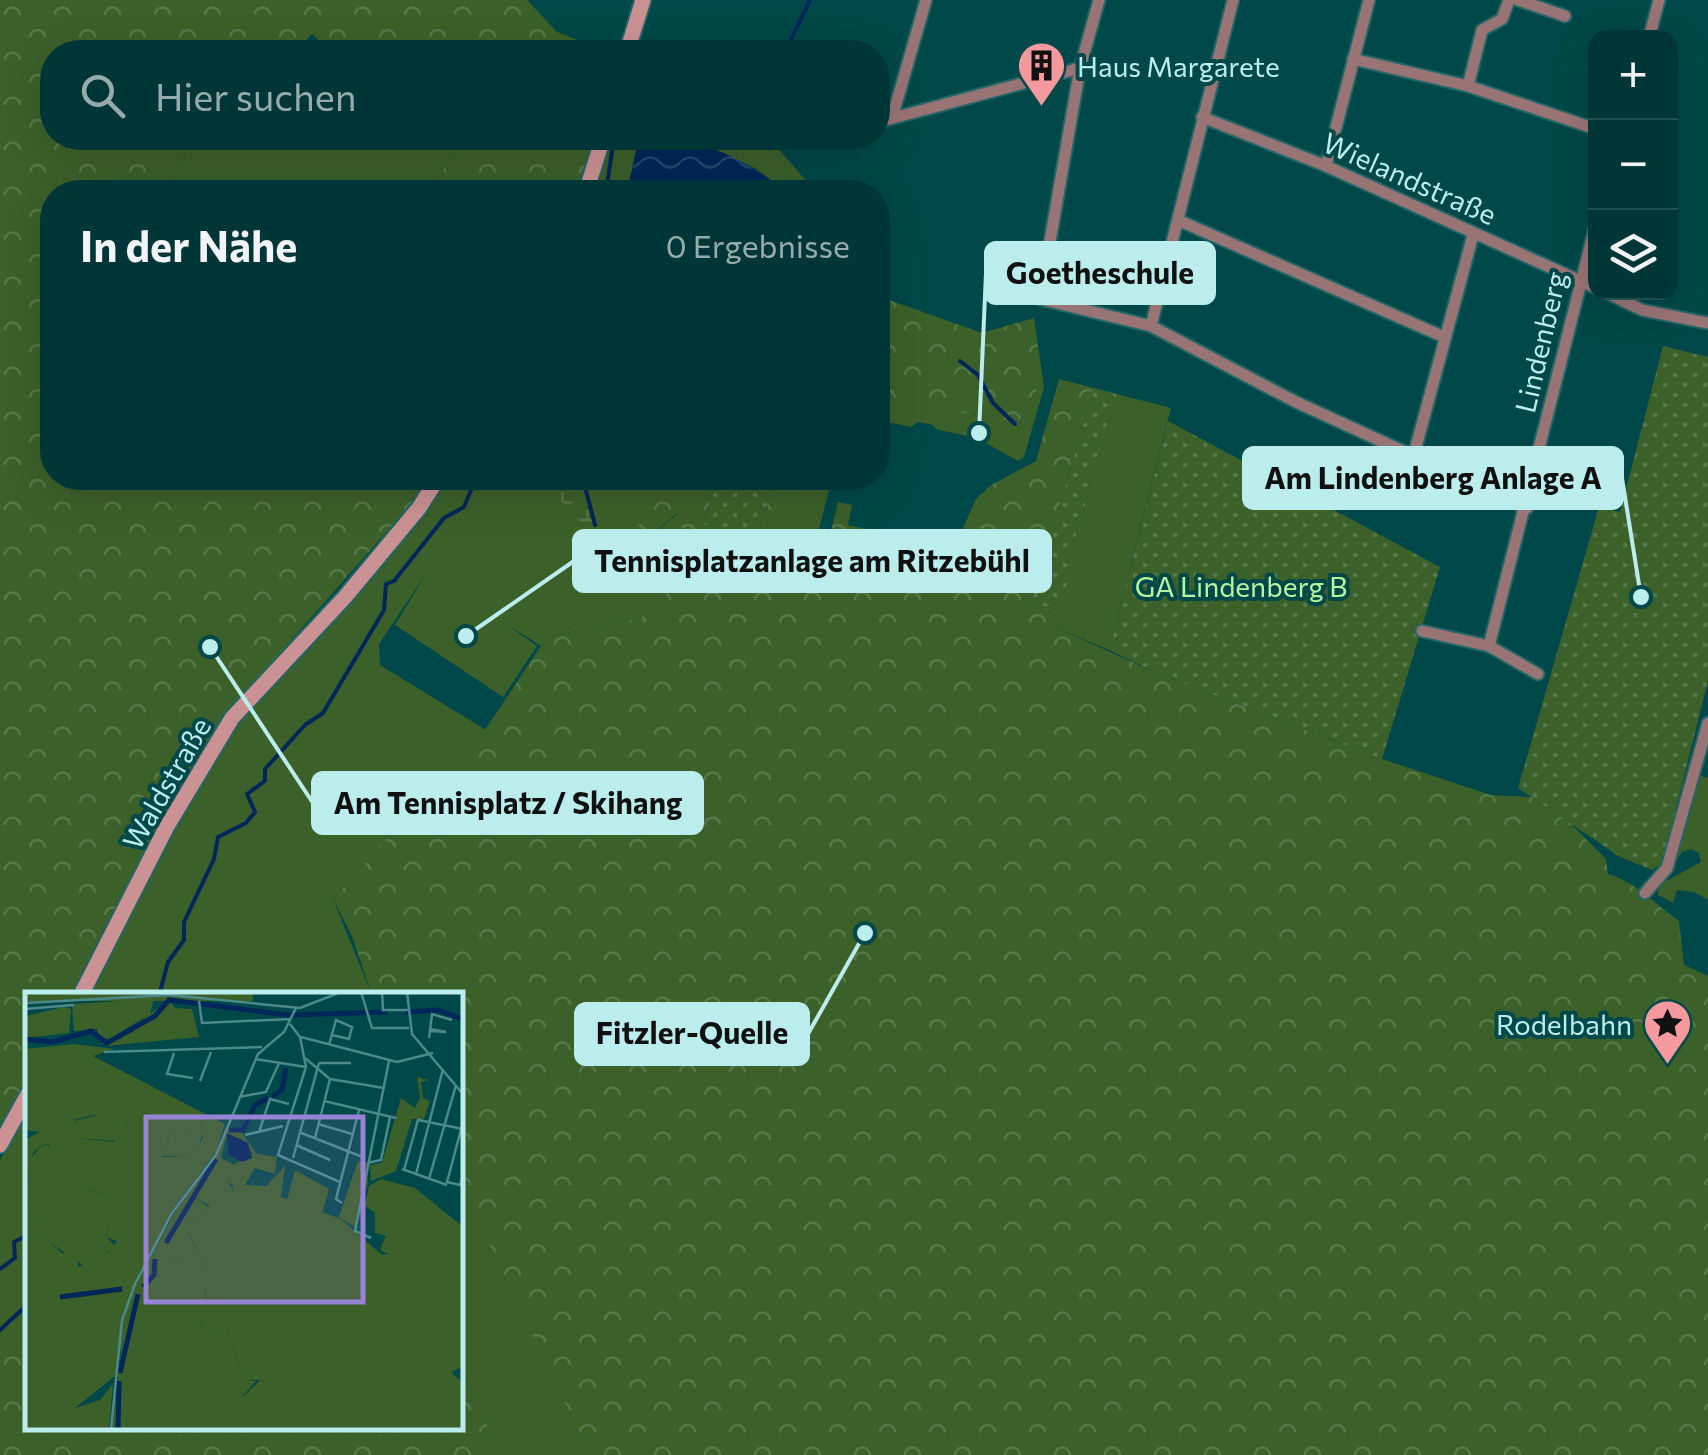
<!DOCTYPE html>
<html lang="de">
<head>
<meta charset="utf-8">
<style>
	:root { --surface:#003637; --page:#0e4142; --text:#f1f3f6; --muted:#95abad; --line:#225052 }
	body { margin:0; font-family:Commissioner,sans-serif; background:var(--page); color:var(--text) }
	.controls { position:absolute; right:30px; top:30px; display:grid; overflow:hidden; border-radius:20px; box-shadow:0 10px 40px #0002 }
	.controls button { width:90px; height:90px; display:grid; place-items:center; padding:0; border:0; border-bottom:2px solid var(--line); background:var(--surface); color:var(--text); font:50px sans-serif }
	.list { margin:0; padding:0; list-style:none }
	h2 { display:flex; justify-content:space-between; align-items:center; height:130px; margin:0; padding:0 40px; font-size:42px }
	h2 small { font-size:32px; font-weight:400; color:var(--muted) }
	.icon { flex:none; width:55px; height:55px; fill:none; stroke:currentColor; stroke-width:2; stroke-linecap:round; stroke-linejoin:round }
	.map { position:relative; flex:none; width:1708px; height:1455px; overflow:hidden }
	.search { position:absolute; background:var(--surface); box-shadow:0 10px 40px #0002; left:40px; top:40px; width:850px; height:110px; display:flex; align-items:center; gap:25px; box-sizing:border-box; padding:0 35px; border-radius:40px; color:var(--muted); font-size:38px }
	.panel { position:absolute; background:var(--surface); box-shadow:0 10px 40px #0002; left:40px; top:180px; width:850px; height:310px; border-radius:40px }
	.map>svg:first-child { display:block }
	.grass { fill:#3c602a }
	.forest { fill:url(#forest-crowns) }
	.wetland { fill:url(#wetland-marsh) }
	.park { fill:url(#park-dots) }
	.water { fill:url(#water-waves) }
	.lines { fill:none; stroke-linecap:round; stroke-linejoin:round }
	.stream { stroke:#00275a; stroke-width:4 }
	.street-casing { stroke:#226667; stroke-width:15 }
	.secondary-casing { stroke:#226667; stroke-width:19 }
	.street { stroke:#997475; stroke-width:11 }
	.secondary { stroke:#cb9294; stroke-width:15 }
	.labels { text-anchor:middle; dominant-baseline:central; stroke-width:8; stroke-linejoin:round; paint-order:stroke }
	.poi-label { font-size:28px; fill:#bbeded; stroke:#004849; text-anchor:start }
	.street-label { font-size:28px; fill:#bbeded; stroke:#004849 }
	.park-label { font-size:28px; fill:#b8f59c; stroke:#004849 }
	.inset-river { fill:none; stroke:#00275a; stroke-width:5 }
	.inset-road { fill:none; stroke:#4b8a8b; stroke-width:2.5 }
	.view { fill:#9883d4; fill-opacity:0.15; stroke:#9883d4; stroke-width:5 }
	.inset-edge { fill:none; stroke:#bbeded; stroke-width:5 }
	.leader { fill:none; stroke:#bbeded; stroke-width:4 }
	.callout-dot { fill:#bbeded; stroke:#004849; stroke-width:4 }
	.callout { fill:#bbeded; stroke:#bbeded; stroke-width:4 }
	.callout-label { font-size:30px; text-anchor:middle; font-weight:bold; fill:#111 }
</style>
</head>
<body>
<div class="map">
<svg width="1708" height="1455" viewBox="0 0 1708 1455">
	<defs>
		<pattern id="forest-crowns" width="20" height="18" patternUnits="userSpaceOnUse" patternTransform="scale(2.5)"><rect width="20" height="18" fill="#3c602a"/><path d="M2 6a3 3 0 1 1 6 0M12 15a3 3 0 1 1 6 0" fill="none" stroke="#567749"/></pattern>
		<pattern id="wetland-marsh" width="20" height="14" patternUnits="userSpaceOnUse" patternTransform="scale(2.5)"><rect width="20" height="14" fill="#3c602a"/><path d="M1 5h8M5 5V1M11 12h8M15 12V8" fill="none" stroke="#567749"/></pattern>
		<pattern id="park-dots" width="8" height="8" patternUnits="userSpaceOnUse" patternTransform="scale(2.5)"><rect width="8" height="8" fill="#3c602a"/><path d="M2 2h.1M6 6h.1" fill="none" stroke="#567749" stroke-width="1.8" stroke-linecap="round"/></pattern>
		<pattern id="water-waves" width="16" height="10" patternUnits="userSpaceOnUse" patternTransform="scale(2.5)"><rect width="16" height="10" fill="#00275a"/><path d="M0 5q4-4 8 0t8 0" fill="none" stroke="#234772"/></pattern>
	</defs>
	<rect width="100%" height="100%" fill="#004849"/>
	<g class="grass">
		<polygon points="191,138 461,138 431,192 161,192 180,167"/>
		<polygon points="607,138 635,138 636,151 627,192 593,192"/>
		<polygon points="685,138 769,138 816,192 787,192 755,168"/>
		<path d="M1040,384L1044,387L1024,457L1018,461L979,439L936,429L933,425L918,422L911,427L878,420V397C908,403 942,404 971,414C987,419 1000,437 1016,445L1020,419Z"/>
		<polygon points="1117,394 1171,408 1109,650 1057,628 1075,539"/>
		<polygon points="446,478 682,478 639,545 679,513 693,570 640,618 552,636 541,646 506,624 537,646 503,697 395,625 427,572 379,644 380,665 486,730 333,899 372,995 87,995 195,792 242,717"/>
		<polygon points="791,478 832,478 815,545 776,535"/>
		<polygon points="1698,775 1708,778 1708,900 1694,892 1677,890 1673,903 1658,895 1659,885 1701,862 1699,853 1691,849 1682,852 1675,863"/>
		<polygon points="27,1108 27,1325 0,1359 0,1160"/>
		<polygon points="460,1181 589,1455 500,1455 460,1363"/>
	</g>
	<g class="forest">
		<polygon points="0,0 527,0 557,32 609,52 332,52 312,34 295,52 52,52 52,138 191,138 180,167 161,192 52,192 52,478 428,478 410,505 217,725 77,995 28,995 27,1087 0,1138"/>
		<polygon points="461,138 594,138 577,192 431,192"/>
		<polygon points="878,296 982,333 1034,318 1044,387 1040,384 1020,419 1016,445 1009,448 975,415 878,397"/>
		<path d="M1059,379L1094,388L1031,604L1062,610L1057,628L1159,674L1382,759L1491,795L1532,797L1571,824L1606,859L1608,874C1637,883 1654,903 1679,921L1684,965L1708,976V1455H589L460,1182V995H372L352,936L333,899L485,730L541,646L552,636L640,618L692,570L678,513L637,546L639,520L682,478H717L703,524L757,538L775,478H791L777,535L815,545L813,553L825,556L838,502L852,505L848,525L946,546L948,538L959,537L976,499L991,485L1036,461Z"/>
		<polygon points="27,1325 28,1428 460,1428 460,1363 500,1455 0,1455 0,1359"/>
	</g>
	<polygon class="wetland" points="536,478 600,478 593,493 595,527 589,534 572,509 536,484"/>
	<g class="park">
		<polygon points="1663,346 1708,357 1708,681 1668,841 1661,865 1652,870 1620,857 1518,788 1599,507 1620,512"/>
		<polygon points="1094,388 1117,394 1075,539 1062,610 1031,604"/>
		<polygon points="1168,421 1440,567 1382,759 1159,674 1109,650"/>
		<polygon points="717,478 775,478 757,538 703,524"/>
	</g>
	<path class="water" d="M635,138C701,137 734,152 787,192H627L636,151Z"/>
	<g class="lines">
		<g class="stream">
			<polyline points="785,52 810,0"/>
			<polyline points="606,192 614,138"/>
			<polyline points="960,361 978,375 993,403 1015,424"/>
			<polyline points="588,478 585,487 595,525"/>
			<polyline points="160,992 168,962 184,940 184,922 214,859 218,837 246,823 255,812 247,794 265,781 265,769 305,725 323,713 384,610 386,584 394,581 444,518 464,507 476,478"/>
			<polyline points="0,1269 15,1258 14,1242 28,1235"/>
			<polyline points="0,1330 28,1304"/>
		</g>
		<defs>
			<g id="street">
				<polyline points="1099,0 1080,68 1040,299 1151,326 1296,402 1527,508"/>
				<polyline points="1518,0 1565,16"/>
				<polyline points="1649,38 1659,0"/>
				<polyline points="1353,59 1468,86 1596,129"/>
				<polyline points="1468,86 1482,30 1502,19 1509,0"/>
				<polyline points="1202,117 1326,166 1596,288"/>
				<polyline points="892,118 926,0"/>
				<polyline points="878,122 1080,68"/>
				<polyline points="782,139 794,138"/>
				<polyline points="1326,166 1369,0"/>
				<polyline points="1180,221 1444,337"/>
				<polyline points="1605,292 1642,310 1708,323"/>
				<polyline points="1151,326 1233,0"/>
				<polyline points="1413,458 1473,235"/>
				<polyline points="1422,631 1489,646"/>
				<polyline points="1538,674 1489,646 1596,223"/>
				<polyline points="1645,893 1667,868 1708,723"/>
			</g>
			<g id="secondary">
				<polyline points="627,52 643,0"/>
				<polyline points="586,192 603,138"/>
				<polyline points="81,995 166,828 232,718 345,597 419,508 438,478"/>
				<polyline points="0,1145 28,1094"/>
			</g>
		</defs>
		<use href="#street" class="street-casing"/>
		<use href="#secondary" class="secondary-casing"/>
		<use href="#street" class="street"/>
		<use href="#secondary" class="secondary"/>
	</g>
	<defs>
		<symbol id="building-pin" viewBox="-11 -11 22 30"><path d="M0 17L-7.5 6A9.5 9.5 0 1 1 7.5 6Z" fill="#f49a9f" stroke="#004849"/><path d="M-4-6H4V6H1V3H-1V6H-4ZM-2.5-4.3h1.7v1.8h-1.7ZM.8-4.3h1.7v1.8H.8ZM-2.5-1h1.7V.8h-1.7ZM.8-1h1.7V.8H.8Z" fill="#111"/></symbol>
		<symbol id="sight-pin" viewBox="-11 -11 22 30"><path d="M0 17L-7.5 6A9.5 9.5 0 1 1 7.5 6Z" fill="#f49a9f" stroke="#004849"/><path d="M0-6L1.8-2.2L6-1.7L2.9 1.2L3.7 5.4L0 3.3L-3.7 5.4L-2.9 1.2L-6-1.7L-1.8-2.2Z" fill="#111"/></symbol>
	</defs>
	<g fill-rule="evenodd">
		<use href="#building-pin" x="1014" y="38" width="55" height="75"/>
		<use href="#sight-pin" x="1640" y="996" width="55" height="75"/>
	</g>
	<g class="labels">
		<g class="poi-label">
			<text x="1077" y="66">Haus Margarete</text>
			<text x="1632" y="1024" text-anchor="end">Rodelbahn</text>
		</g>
		<g class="street-label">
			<text transform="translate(1410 178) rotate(24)">Wielandstraße</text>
			<text transform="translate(1540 342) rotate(-77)">Lindenberg</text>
			<text transform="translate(166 783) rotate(-60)">Waldstraße</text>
		</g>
		<g class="park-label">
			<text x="1241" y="586">GA Lindenberg B</text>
		</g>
	</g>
	<g transform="translate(25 992)">
		<rect width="438" height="438" fill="#004849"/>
		<path d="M129,7L125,22L86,46L74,49L72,37L49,39L47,12ZM392,85L404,88L396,90L398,106L405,109L399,127H387L371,179L346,189L345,173L357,171L376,106L390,116L395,105ZM76,122L100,128L103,136L92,149L51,146L49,129ZM160,129L165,139L172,132L180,136L174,152L165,165L138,164L146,139ZM200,136L215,138L231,161L246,167L228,161L202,142L196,166L211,174L202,191L209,197L185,214L170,205L183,215L163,240L204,323L201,337L220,388L231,389L217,405L194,343L174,333L187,316L180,299L155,272L143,265L98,327L111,292L152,216L191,164ZM18,152L60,167L65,198L92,206L81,244L91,255L61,275L24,250L0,209L5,167Z" fill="#3c602a"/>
		<path d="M0,0H227L228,9H0ZM49,52L89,57L68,64L200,132L191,160L148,217L110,290L98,327L143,264L154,272L149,262L158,252L187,316L174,333L194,343L218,405L235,388H220L201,337L203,323L163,239L190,207L209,198L207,191L202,194L210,172L228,161L252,165L250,182L230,176L220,193L241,194L260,174L256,205L316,227L357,263L363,262L355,258L361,244L350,241V221L340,213L344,194L356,187L390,196L437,234V375L426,380L437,390V437H87L97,352L90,384L50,416L75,408L88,392L84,437H0V209L24,250L37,261L53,262V275L85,260L92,249L81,245L91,206L60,196V167L31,168L25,153L18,152L8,161L0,194V148L14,140L0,138V57ZM68,123L100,128L103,136L89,150L52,146L49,128ZM161,129L160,140L178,133V146L165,165H138L146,139Z" fill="#3c602a" fill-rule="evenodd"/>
		<path d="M144,8L150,16L167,17L174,45L81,54ZM39,15L46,17L44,41L0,46V24ZM333,169L342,171L343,191L331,236L314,225ZM270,178L304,197L297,222L262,208Z" fill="#3c602a"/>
		<path d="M202,141L223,151L227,166L217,170L204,163Z" fill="#00275a"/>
		<path class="inset-river" d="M380,20L412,18L438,27M0,47L28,50L66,39L82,51L130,24L144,8L262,23L363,20M247,105L257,98L261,76M204,138H218L230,113L243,106M141,251L191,167M118,295L129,283L130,267M35,305L97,297M95,381L113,302M93,437L94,389"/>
		<path class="inset-road" d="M336,0L347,36H384M357,0L358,18H383M382,0L387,42L438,102M174,9L177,31L266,27M0,11L145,3L275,16L316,0M0,17L49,13M265,32L275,45L281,75L253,163L315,190M405,37L421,40L406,39M276,45L372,70L408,61M404,46L407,22L427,28M304,53L311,28L327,35L324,47L307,43M79,60L237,55M149,61L142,82L168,86M280,66L305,87M230,67L281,75M294,71H326M305,87L359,96M175,89L186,60M214,105L241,100L254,71M299,109L371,126M438,130L422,190L435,193L438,182M293,132L327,142M234,140L245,107L264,112M274,140L340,166M220,143L258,134M290,146L305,87M271,153L305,168M268,166L294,71M342,171L356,168L365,125M377,177L422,193M379,178L393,128L438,137M391,182L418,77M404,187L431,93M317,211L311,207L334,118M346,246L330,239L364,69M86,437L97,328L110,292L147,221L191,163L233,62L259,40L271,16"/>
		<path class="view" d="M121,125H338V310H121Z"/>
		<rect width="438" height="438" class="inset-edge"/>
	</g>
	<path class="leader" d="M979 433L986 273M1641 597L1622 478M466 636L574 561M210 647L313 803M865 933L808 1034"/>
	<g class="callout-dot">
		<circle cx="979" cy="433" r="10"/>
		<circle cx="1641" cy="597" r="10"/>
		<circle cx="466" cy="636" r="10"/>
		<circle cx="210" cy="647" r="10"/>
		<circle cx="865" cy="933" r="10"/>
	</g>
	<g class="callout">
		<rect x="986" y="243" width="228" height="60" rx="10"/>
		<rect x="1244" y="448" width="378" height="60" rx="10"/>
		<rect x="574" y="531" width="476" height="60" rx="10"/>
		<rect x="313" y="773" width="389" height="60" rx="10"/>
		<rect x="576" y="1004" width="232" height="60" rx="10"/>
	</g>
	<g class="callout-label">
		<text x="1100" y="284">Goetheschule</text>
		<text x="1433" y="489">Am Lindenberg Anlage A</text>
		<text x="812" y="572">Tennisplatzanlage am Ritzebühl</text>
		<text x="508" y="814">Am Tennisplatz / Skihang</text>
		<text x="692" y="1044">Fitzler-Quelle</text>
	</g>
</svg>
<div class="controls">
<button>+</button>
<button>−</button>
<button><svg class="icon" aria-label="layers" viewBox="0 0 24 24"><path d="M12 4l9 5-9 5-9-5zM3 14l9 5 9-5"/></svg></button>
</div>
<div class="search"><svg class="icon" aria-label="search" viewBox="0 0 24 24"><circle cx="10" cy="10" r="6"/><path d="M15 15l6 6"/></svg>Hier suchen</div>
<section class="panel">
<h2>In der Nähe<small>0 Ergebnisse</small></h2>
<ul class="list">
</ul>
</section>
</div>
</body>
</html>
